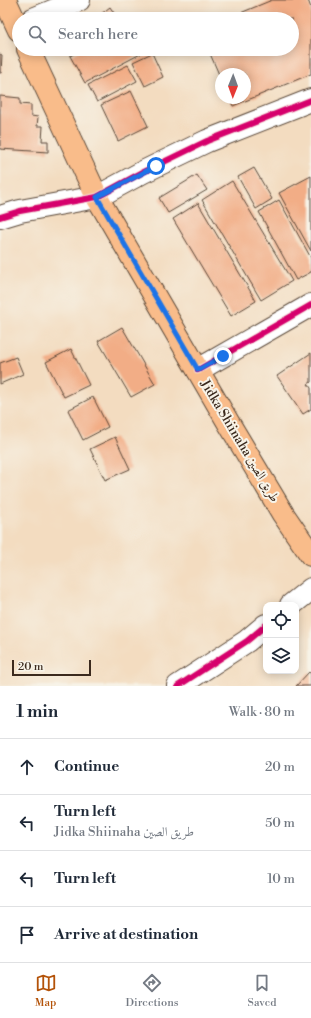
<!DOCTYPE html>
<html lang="en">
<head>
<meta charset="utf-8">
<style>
	:root { --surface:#fff; --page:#f2f2f3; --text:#1f2937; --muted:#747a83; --line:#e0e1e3; --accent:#b45309 }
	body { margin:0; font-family:"Libre Bodoni",Amiri,serif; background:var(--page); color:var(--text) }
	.controls { position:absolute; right:12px; bottom:12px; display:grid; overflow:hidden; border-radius:8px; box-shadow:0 2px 10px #0003 }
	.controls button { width:36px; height:36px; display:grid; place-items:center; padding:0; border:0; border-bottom:1px solid var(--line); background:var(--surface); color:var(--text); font:20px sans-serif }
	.compass { position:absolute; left:215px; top:68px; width:36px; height:36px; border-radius:50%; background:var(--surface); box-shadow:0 2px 10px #0003; rotate:181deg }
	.scale { position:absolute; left:12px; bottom:10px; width:79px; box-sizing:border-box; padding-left:4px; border:2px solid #3b2a1e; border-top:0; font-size:11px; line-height:14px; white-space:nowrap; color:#3b2a1e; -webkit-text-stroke:3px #f7f3e8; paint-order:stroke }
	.stop { position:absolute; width:12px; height:12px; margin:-9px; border:3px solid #1a73e8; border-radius:50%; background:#fff }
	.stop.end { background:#1a73e8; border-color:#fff; box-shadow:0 1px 4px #0008 }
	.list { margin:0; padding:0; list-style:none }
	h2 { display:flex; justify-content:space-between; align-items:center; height:52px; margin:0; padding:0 16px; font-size:17px }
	h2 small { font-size:13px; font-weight:400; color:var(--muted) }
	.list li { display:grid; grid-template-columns:26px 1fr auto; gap:12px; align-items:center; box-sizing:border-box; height:56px; padding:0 16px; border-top:1px solid var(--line) }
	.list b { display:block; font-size:15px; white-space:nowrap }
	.list p { margin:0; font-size:13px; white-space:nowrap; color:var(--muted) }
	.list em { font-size:13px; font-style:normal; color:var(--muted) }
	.icon { flex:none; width:22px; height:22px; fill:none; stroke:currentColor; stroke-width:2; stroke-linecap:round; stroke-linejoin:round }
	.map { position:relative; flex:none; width:311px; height:686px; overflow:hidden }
	.search { position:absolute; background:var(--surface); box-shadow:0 2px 10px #0003; left:12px; right:12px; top:12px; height:44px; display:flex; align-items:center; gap:10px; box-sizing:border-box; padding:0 14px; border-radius:22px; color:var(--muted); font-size:15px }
	.sheet { height:276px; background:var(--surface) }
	nav { display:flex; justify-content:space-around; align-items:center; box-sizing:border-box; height:56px; border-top:1px solid var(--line); background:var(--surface); font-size:11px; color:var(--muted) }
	nav a { display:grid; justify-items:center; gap:2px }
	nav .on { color:var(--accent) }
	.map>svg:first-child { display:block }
	.building { fill:#f2ad86 }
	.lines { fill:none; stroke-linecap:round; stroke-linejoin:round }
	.minor-casing { stroke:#574536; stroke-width:24 }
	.major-casing { stroke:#574536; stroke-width:24 }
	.minor { stroke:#fff; stroke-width:22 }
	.major { stroke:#f9bc8a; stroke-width:22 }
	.cycleway-casing { stroke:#f7f3e8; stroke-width:8 }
	.cycleway { stroke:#d6006c; stroke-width:6 }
	.route { stroke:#1a73e8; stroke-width:5 }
	.labels { text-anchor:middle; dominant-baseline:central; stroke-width:4; stroke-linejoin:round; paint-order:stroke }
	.street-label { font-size:13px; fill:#3b2a1e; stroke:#f7f3e8 }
</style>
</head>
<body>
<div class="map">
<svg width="311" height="686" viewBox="0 0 311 686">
	<rect width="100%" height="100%" fill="#f7f3e8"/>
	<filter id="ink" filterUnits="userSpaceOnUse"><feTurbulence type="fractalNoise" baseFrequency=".025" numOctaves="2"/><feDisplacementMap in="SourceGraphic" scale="8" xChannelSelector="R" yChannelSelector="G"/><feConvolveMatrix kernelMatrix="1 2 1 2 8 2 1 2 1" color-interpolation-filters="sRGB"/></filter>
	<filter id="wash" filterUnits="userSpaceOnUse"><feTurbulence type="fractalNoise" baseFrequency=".012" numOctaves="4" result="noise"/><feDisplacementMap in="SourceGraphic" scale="16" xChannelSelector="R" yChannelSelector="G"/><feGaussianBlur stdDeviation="0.9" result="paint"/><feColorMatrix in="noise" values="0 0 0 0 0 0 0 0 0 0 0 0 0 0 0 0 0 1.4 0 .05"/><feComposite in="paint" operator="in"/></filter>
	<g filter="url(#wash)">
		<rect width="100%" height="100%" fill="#f3dcc0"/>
		<g id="blocks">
			<g class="building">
				<polygon points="272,0 308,0 311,8 311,74 233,106 229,98 245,98 245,74 221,74 221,79 208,49 292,49 292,19 226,19"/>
				<polygon points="110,7 118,19 97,19 96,18"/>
				<polygon points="83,49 150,49 85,83 70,56"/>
				<polygon points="152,53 163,77 145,86 133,62"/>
				<polygon points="0,54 2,55 1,73 0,73"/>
				<polygon points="128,65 137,81 97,102 88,85"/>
				<polygon points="131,91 148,126 118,141 101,105"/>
				<polygon points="0,96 20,98 20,104 31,105 31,116 38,117 37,126 43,126 42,141 48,141 48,152 0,149"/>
				<polygon points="254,168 272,199 256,209 238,177"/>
				<polygon points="197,175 207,190 168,213 159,198"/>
				<polygon points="311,176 311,251 279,193"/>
				<polygon points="232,181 292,281 261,300 202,200"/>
				<polygon points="279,200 311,258 311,272 296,280 259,212"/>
				<polygon points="198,203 256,301 231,316 173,219"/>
				<polygon points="122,327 155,384 131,397 98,341"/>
				<polygon points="71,349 89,385 64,397 46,362"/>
				<polygon points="311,353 311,382 308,384 311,388 311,409 303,414 277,376"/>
				<polygon points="16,357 23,374 0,384 0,363"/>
				<polygon points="93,397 108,427 83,440 68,410"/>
				<polygon points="115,437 130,469 105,480 90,449"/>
				<polygon points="309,672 311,674 311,686 296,686"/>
			</g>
		</g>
	</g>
	<g filter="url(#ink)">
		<use href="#blocks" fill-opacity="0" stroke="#574536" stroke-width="1"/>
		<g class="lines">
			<defs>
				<g id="minor">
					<polyline points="33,19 79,0"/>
					<polyline points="0,217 20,211 97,197 143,172 207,141 311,100"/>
					<polyline points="198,370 311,305"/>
					<polyline points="291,605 311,589"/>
					<polyline points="178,686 247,641 266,625"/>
				</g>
				<g id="major">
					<polyline points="5,0 19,30"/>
					<polyline points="28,49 97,197 228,422 283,514 311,555"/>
				</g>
			</defs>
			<use href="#minor" class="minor-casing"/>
			<use href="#major" class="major-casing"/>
			<use href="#minor" class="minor"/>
			<use href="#major" class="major"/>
			<defs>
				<g id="cycleway">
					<polyline points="0,217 20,211 97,197 143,172 207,141 311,100"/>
					<polyline points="198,370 311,305"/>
					<polyline points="178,686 247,641 266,625"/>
				</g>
			</defs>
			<use href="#cycleway" class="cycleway-casing"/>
			<use href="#cycleway" class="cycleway"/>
		</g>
	</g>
	<g class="lines" filter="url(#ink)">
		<polyline class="route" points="156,166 97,197 198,370 223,356"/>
	</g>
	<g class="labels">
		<g class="street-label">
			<text transform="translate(240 441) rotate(59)">Jidka Shiinaha طريق الصين</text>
		</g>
	</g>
</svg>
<div class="controls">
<button><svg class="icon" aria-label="locate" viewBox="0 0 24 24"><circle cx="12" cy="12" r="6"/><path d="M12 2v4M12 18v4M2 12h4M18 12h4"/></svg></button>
<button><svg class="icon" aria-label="layers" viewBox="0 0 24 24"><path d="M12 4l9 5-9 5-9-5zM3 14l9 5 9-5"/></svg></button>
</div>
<svg class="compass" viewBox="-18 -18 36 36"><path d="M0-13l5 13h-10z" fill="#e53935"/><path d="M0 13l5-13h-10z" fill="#747a83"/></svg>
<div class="scale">20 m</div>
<div class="stop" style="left:156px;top:166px"></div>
<div class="stop end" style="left:223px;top:356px"></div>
<div class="search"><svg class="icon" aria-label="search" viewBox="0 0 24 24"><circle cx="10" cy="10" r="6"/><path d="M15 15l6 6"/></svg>Search here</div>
</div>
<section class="sheet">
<h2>1 min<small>Walk · 80 m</small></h2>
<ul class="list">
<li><svg class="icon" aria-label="ahead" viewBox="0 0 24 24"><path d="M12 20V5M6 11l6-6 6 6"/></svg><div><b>Continue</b></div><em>20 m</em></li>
<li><svg class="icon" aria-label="left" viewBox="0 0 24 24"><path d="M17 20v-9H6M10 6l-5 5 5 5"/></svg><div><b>Turn left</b><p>Jidka Shiinaha طريق الصين</p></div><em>50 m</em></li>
<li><svg class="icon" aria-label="left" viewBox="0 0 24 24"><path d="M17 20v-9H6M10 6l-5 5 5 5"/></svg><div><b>Turn left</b></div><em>10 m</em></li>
<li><svg class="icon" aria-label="arrive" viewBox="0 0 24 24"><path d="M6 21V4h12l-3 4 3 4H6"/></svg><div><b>Arrive at destination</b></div></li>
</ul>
</section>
<nav>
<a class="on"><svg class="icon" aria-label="map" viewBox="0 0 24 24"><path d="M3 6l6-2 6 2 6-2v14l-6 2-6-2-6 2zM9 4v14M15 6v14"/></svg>Map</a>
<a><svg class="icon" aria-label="directions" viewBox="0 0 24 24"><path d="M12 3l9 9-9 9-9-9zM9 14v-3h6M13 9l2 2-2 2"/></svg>Directions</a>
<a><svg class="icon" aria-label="saved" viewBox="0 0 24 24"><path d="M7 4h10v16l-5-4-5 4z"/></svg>Saved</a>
</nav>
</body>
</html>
